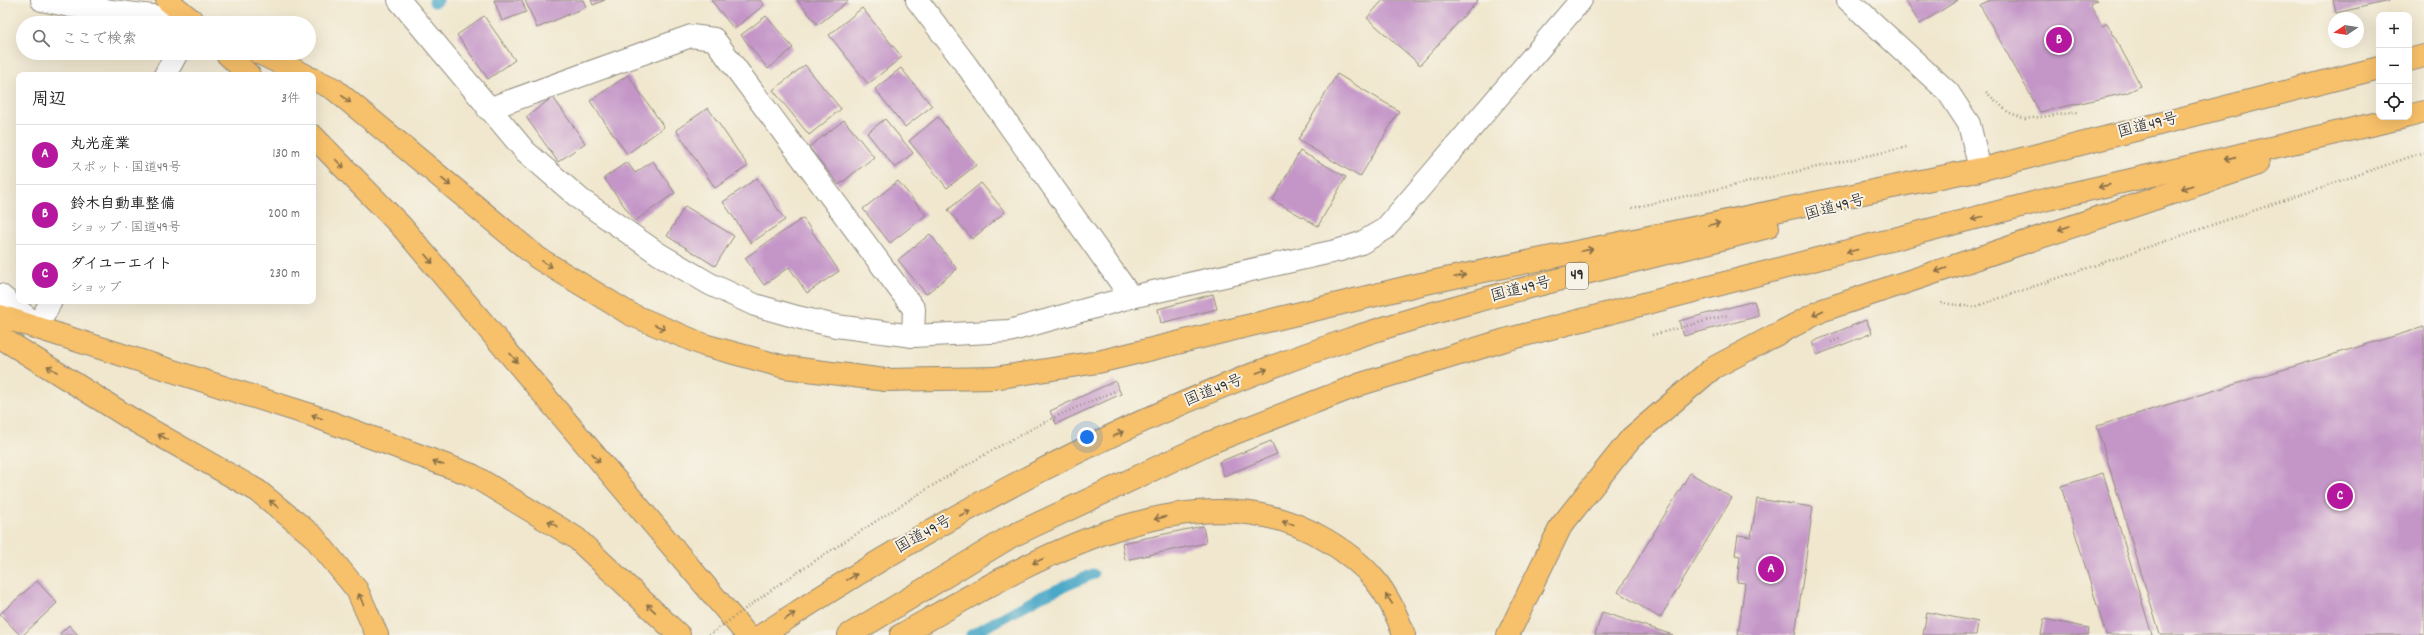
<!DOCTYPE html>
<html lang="ja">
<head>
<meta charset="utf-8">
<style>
	:root { --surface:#fff; --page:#f6f6f6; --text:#222; --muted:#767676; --line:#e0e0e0; --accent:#b5179e }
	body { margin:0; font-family:Dekko,"Klee One",sans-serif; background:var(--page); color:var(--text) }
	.controls { position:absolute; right:12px; top:12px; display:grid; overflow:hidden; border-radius:8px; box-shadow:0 4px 16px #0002 }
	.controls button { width:36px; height:36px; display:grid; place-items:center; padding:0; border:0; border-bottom:1px solid var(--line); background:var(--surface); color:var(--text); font:20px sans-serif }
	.compass { position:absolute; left:2328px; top:12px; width:36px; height:36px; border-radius:50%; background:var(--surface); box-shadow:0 4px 16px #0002; rotate:258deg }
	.you { position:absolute; left:1087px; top:437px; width:14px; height:14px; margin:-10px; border:3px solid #fff; border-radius:50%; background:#1a73e8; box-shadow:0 0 0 6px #1a73e833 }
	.badge { display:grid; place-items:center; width:26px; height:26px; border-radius:50%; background:var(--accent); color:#fff; font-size:13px; font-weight:700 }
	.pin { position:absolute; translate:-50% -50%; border:2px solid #fff; box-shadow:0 1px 4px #0006 }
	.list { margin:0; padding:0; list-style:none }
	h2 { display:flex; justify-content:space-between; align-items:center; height:52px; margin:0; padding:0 16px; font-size:17px }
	h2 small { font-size:13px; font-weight:400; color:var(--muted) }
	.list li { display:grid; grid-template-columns:26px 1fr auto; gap:12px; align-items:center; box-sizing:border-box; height:60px; padding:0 16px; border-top:1px solid var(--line) }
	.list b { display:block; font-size:15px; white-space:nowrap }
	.list p { margin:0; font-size:13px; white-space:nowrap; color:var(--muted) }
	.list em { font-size:13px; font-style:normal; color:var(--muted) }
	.icon { flex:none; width:22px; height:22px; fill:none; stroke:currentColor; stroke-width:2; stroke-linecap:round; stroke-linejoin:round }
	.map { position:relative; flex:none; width:2424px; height:635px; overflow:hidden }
	.search { position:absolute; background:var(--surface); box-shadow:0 4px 16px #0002; left:16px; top:16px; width:300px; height:44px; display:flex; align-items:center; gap:10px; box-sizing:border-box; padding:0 14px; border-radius:22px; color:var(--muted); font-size:15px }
	.panel { position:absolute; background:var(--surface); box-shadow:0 4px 16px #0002; left:16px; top:72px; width:300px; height:232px; border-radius:8px }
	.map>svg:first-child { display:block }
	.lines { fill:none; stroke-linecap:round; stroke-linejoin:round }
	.stream { stroke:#48a7c7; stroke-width:11 }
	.building { fill:#c496c8 }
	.minor-casing { stroke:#8e897c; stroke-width:24 }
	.highway-casing { stroke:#8e897c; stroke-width:24 }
	.path { stroke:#8e897c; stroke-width:2.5; stroke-dasharray:1 3; stroke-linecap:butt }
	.minor { stroke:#fff; stroke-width:22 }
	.highway { stroke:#f7c06b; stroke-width:22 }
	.path-bridge { stroke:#8e897c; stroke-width:2.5; stroke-dasharray:1 3; stroke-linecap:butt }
	.oneway { stroke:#876e48 }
	.labels { text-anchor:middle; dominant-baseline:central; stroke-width:4; stroke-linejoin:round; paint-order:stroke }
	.shield { fill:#f7f3e8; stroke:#686764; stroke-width:1 }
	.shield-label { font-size:15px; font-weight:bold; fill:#2b2b2b }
	.street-label { font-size:16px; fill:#2b2b2b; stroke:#f7f3e8 }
</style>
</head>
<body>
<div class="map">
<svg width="2424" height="635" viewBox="0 0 2424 635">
	<rect width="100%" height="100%" fill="#f7f3e8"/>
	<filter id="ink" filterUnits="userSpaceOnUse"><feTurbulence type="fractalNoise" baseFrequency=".025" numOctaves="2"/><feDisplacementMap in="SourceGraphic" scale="8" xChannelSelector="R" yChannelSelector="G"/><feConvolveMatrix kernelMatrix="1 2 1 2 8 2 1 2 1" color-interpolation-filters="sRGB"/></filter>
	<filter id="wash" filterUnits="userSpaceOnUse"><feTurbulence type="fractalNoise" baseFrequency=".012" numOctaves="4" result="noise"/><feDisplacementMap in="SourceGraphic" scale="16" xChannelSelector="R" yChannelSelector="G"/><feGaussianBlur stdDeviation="0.9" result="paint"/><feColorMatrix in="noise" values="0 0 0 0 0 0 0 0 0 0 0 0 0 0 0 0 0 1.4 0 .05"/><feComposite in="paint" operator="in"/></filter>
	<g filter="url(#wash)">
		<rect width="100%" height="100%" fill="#f0e7ce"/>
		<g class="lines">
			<g class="stream">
				<polyline points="434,2 438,0"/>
				<polyline points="971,635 1040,597 1093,574"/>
			</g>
		</g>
		<g id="blocks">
			<g class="building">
				<polygon points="494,0 522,0 526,12 502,21"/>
				<polygon points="525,0 583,0 586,7 537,28"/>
				<polygon points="591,0 605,0 593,5"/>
				<polygon points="711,0 760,0 764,5 734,29"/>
				<polygon points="797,0 849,0 818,25"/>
				<polygon points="1383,0 1478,0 1420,65 1367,18"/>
				<polygon points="1905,0 1958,0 1920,24"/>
				<polygon points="1990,0 2097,0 2090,4 2102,26 2107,23 2141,86 2126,93 2040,112 1980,5"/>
				<polygon points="2333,0 2389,0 2389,1 2336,13"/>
				<polygon points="862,8 902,57 868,84 829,35"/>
				<polygon points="484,16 515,60 488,79 457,35"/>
				<polygon points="766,16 793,48 768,69 741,35"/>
				<polygon points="805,65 841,109 809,135 773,90"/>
				<polygon points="901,68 932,106 905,127 875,89"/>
				<polygon points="1337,74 1399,111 1360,177 1298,140"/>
				<polygon points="628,75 664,127 627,154 590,101"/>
				<polygon points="553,97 585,143 558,162 526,117"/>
				<polygon points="708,108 748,166 715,188 676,130"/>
				<polygon points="938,117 976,165 947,188 909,141"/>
				<polygon points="885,119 913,153 895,168 867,133"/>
				<polygon points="844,120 874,157 839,185 809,147"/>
				<polygon points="1300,151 1346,177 1318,226 1273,200"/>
				<polygon points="653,161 675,193 635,221 604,178 627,162 635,173"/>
				<polygon points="757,178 785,220 751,243 723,202"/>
				<polygon points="898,181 926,215 890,243 863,209"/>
				<polygon points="981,183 1005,212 972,239 948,210"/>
				<polygon points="685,206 734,236 715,266 667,236"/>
				<polygon points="803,218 839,271 807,293 789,267 764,285 745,258"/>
				<polygon points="930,234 957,269 926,294 898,260"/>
				<polygon points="1213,294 1217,309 1161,323 1158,309"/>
				<polygon points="1754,301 1759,316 1684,336 1679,321"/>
				<polygon points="1866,320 1872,333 1817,355 1812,342"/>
				<polygon points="2424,327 2424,635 2160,635 2097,426"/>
				<polygon points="1115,381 1121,394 1056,424 1050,411"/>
				<polygon points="1271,441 1277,454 1224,476 1219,462"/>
				<polygon points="1690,473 1732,498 1660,618 1618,592"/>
				<polygon points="2103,473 2152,635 2106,635 2061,486"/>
				<polygon points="1757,499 1813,507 1795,635 1738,635 1745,583 1737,582 1740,556 1735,555 1738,535 1751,537"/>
				<polygon points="1203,526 1206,543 1125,560 1122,543"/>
				<polygon points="37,581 57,603 23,635 20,635 0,614"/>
				<polygon points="1602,612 1673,635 1595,635"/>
				<polygon points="1927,612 1978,622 1976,635 1923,635"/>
				<polygon points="2044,619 2089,628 2088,635 2041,635"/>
				<polygon points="69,625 78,635 59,635"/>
			</g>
		</g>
	</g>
	<g filter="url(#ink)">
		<use href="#blocks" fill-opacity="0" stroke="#8e897c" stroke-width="1"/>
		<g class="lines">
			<defs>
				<g id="minor">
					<polyline points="42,0 70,6 193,21 192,23"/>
					<polyline points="399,0 525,151 580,199 659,254 710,284 755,305 797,317 836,326 913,336 1009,331 1131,297 1340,250 1361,243 1385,229 1581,0"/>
					<polyline points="917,0 967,66 1131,297"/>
					<polyline points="1848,0 1948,92 1969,124 1980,169"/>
					<polyline points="165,75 177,53"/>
					<polyline points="488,109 691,36 714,39 914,309 913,336"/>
					<polyline points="0,295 38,326 51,301"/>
				</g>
				<g id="highway">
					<polyline points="167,0 195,23"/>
					<polyline points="226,53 249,75"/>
					<polyline points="259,53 305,75"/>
					<polyline points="2409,60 2424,56"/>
					<polyline points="313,79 334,89 538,258 630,314 704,345 785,367 885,380 994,378 1098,362 1421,284 1980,169"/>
					<polyline points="2409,116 2424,112"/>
					<polyline points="313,136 402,227 747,635"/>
					<polyline points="1967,173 2379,68"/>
					<polyline points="0,316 311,415 472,475 576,538 679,635"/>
					<polyline points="0,337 133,420 258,491 313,536 357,590 377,635"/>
					<path d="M762,635C942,516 1139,410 1344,341C1482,294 1627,265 1768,227"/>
					<polyline points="849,635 1010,537 1209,443 1361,384 1505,340 2048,199 2405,117"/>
					<path d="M901,635C1019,569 1192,458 1326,540C1368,565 1388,589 1404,635"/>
					<polyline points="1508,635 1561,526 1631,438 1713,368 1823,310 2258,164"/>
				</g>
			</defs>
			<use href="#minor" class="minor-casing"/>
			<use href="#highway" class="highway-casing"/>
			<g class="path">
				<polyline points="1986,92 2008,112 2025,119 2078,112"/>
				<polyline points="1632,208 1907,147"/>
				<polyline points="1941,303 1974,307 2424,152"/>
				<polyline points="1652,335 1728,315"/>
				<polyline points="1831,342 1841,338"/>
				<path d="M781,583C869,526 957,466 1051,419C1072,409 1094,400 1115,391"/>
			</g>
			<use href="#minor" class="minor"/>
			<use href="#highway" class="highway"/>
			<polyline class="path-bridge" points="709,635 781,583"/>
		</g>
		<defs><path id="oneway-shaft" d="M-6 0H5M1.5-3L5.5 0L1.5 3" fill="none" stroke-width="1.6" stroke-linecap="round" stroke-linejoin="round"/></defs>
		<g class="oneway">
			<use href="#oneway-shaft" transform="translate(346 99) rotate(40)"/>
			<use href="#oneway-shaft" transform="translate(2230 158) rotate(167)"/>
			<use href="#oneway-shaft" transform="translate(340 164) rotate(46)"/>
			<use href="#oneway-shaft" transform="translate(446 182) rotate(40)"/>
			<use href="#oneway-shaft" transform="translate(2104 186) rotate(167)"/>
			<use href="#oneway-shaft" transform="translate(2187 187) rotate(162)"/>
			<use href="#oneway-shaft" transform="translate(1977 218) rotate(165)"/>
			<use href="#oneway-shaft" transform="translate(1714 224) rotate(-12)"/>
			<use href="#oneway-shaft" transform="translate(2064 228) rotate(161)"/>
			<use href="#oneway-shaft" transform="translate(1587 250) rotate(-12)"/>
			<use href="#oneway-shaft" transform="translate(1852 251) rotate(165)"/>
			<use href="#oneway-shaft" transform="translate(429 259) rotate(49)"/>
			<use href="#oneway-shaft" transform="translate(547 264) rotate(31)"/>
			<use href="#oneway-shaft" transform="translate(1941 270) rotate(161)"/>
			<use href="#oneway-shaft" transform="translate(1460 276) rotate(-12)"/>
			<use href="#oneway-shaft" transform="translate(1818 313) rotate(153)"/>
			<use href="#oneway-shaft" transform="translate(660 327) rotate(23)"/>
			<use href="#oneway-shaft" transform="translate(514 358) rotate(50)"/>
			<use href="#oneway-shaft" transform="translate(52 369) rotate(-148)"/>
			<use href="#oneway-shaft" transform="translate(1262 371) rotate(-20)"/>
			<use href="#oneway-shaft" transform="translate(317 417) rotate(-160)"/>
			<use href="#oneway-shaft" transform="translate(1118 434) rotate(-26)"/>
			<use href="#oneway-shaft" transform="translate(163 437) rotate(-150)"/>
			<use href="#oneway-shaft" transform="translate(596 458) rotate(50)"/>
			<use href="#oneway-shaft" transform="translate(438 463) rotate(-160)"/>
			<use href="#oneway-shaft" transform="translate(274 504) rotate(-141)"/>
			<use href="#oneway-shaft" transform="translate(965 513) rotate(-28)"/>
			<use href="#oneway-shaft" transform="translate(1160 518) rotate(167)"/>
			<use href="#oneway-shaft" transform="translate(1288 523) rotate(-165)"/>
			<use href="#oneway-shaft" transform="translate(553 524) rotate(-149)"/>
			<use href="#oneway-shaft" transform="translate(1038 561) rotate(155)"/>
			<use href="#oneway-shaft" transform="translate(852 577) rotate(-31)"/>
			<use href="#oneway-shaft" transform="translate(361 599) rotate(-114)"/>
			<use href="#oneway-shaft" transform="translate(1389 599) rotate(-124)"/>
			<use href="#oneway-shaft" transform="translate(651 608) rotate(-137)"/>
			<use href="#oneway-shaft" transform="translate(790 616) rotate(-34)"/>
		</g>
	</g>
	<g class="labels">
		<rect class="shield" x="1566" y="263" width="22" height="26" rx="3"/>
		<g class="shield-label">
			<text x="1577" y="276">49</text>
		</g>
		<g class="street-label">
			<text transform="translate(2148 126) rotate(-14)">国道49号</text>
			<text transform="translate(1835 208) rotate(-15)">国道49号</text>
			<text transform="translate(1521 290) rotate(-14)">国道49号</text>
			<text transform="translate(1214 391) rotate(-22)">国道49号</text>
			<text transform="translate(924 535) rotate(-29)">国道49号</text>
		</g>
	</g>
</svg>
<div class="controls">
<button>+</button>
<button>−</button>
<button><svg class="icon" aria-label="locate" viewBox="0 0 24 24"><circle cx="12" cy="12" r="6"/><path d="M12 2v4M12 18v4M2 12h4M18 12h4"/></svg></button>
</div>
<svg class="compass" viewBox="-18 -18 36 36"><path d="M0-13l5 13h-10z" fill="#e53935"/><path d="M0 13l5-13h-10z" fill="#767676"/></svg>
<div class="you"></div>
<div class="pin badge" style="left:1771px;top:569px">A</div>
<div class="pin badge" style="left:2059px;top:40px">B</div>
<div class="pin badge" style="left:2340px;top:496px">C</div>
<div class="search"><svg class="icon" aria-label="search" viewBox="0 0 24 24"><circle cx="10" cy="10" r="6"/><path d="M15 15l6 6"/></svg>ここで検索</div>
<section class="panel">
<h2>周辺<small>3件</small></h2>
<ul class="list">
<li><span class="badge">A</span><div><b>丸光産業</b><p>スポット · 国道49号</p></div><em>130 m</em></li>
<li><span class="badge">B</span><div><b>鈴木自動車整備</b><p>ショップ · 国道49号</p></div><em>200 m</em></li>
<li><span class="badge">C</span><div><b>ダイユーエイト</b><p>ショップ</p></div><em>230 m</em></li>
</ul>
</section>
</div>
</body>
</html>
